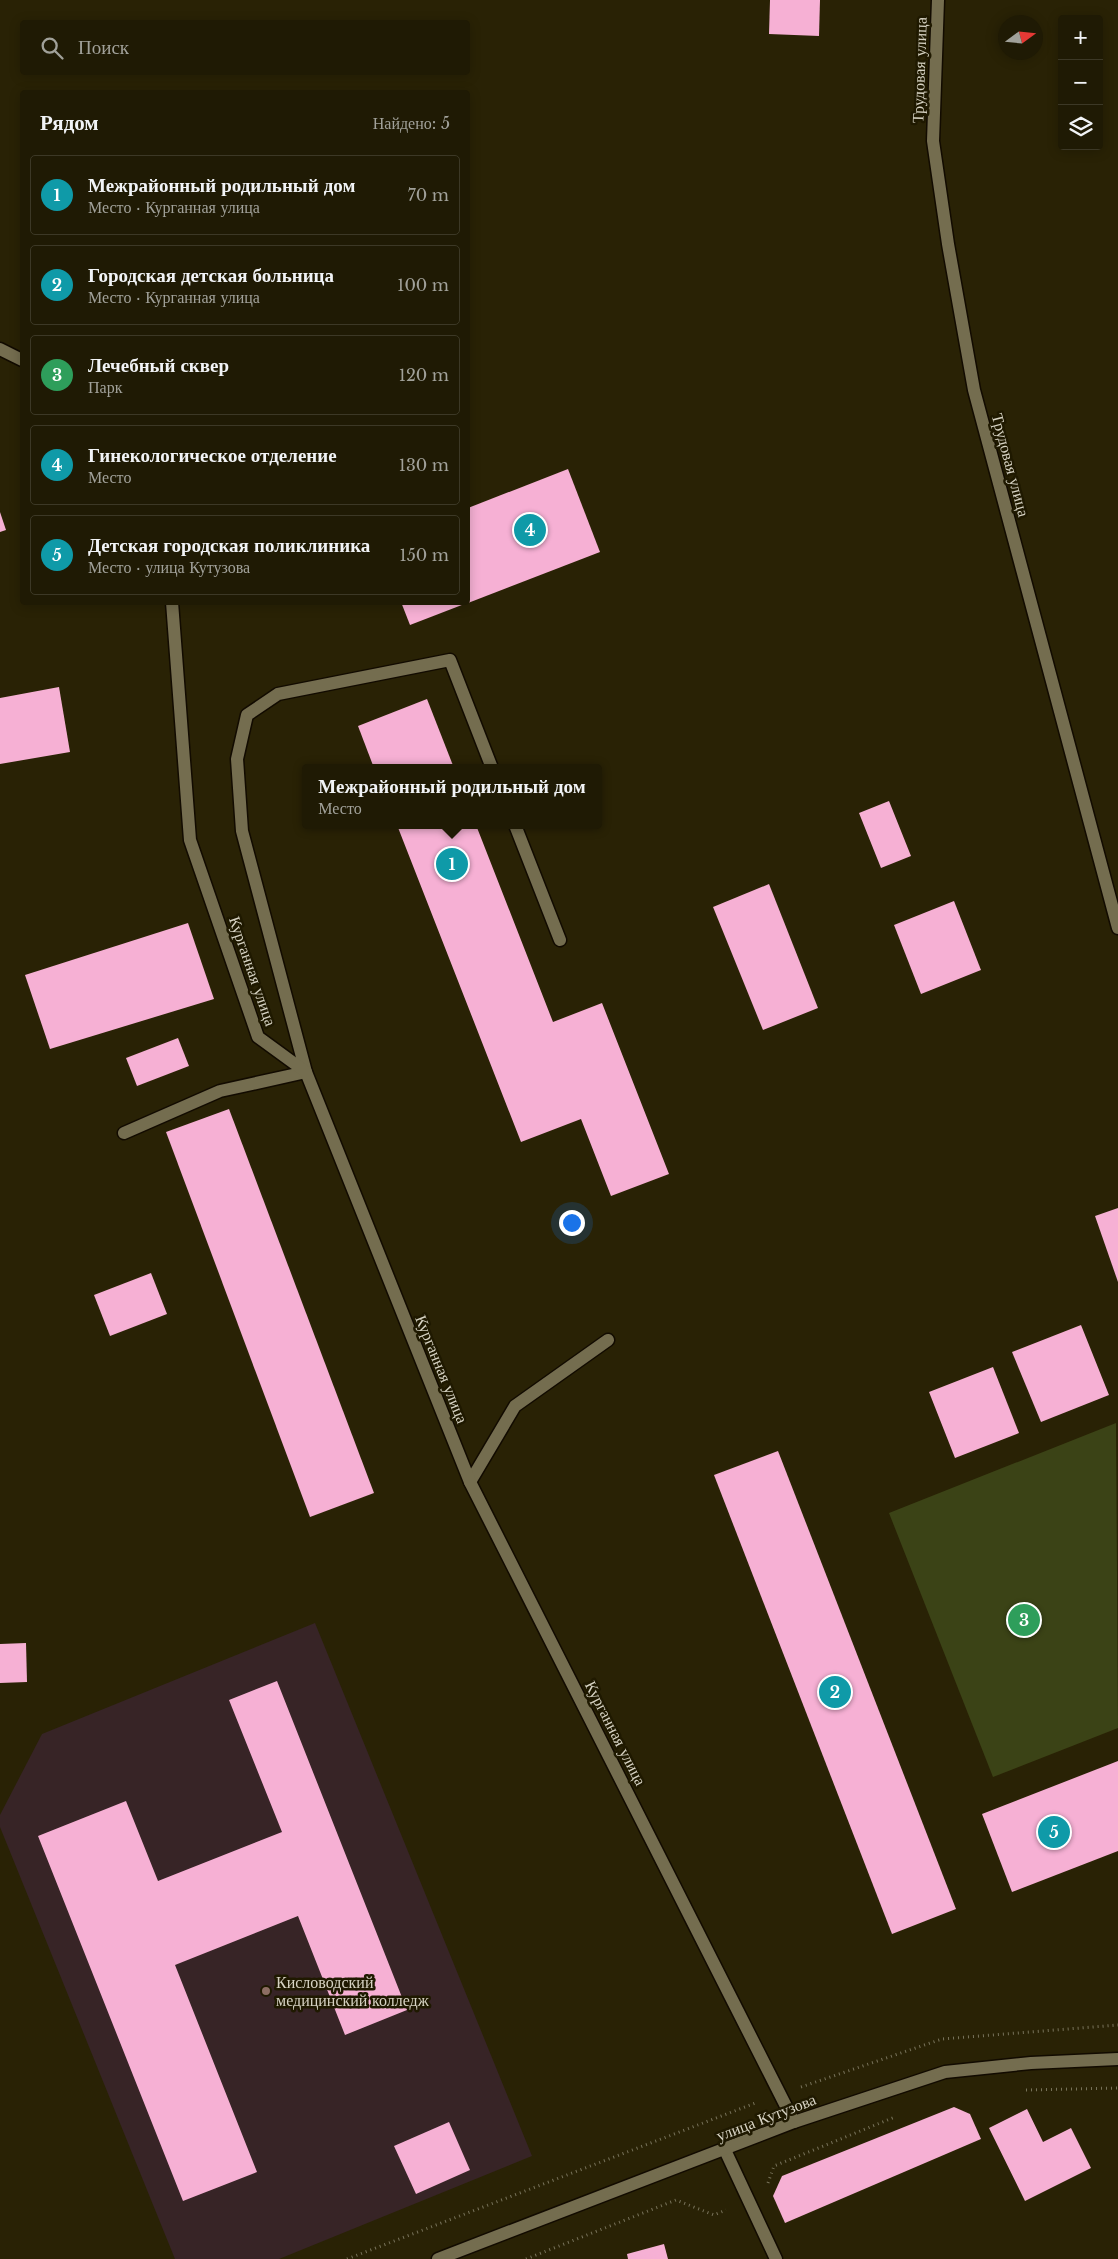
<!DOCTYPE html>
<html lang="ru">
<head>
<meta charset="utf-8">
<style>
	:root { --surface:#1f1a04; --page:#2c2713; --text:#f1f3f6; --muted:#a1a19a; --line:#3c3826; --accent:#54cadd }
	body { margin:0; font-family:"Libre Baskerville",serif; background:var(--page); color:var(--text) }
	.controls { position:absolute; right:15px; top:15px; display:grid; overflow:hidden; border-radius:5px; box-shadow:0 2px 12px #0003 }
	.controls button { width:45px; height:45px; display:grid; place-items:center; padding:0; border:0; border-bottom:1px solid var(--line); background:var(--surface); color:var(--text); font:25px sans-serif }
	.compass { position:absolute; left:998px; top:15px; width:45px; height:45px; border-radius:50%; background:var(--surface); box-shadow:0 2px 12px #0003; rotate:75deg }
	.you { position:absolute; left:571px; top:1222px; width:18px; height:18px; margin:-12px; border:4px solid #fff; border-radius:50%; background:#1a73e8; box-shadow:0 0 0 8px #1a73e833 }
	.badge { display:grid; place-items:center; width:32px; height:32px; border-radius:50%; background:var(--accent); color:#fff; font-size:16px; font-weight:700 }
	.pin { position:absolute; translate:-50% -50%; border:2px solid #fff; box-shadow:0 1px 5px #0006 }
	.popup { position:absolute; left:302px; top:764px; width:300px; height:65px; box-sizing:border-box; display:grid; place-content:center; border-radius:5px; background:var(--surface); filter:drop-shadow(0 1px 4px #0005); font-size:16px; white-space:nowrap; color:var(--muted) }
	.popup b { font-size:19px; color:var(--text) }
	.popup::after { content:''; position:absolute; left:50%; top:100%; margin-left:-10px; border:10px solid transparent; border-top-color:var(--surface) }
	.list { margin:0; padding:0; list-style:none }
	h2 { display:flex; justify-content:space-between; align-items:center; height:65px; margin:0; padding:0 20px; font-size:21px }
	h2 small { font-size:16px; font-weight:400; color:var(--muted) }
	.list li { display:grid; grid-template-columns:32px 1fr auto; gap:15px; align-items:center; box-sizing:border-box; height:80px; margin:0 10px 10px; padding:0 10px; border:1px solid var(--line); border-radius:5px }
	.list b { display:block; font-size:19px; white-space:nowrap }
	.list p { margin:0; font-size:16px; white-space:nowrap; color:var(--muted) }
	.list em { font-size:16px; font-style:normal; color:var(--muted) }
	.icon { flex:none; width:28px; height:28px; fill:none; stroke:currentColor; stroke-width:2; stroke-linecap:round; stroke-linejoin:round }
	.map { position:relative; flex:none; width:1118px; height:2259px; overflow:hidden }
	.search { position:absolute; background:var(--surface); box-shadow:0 2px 12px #0003; left:20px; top:20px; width:450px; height:55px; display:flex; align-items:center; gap:12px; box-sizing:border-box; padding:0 18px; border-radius:5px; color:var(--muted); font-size:19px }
	.panel { position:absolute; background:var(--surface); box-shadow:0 2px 12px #0003; left:20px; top:90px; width:450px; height:515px; border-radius:5px }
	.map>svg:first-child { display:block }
	.education { fill:#372426 }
	.green { fill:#3b4316 }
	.building { fill:#f6b0d4 }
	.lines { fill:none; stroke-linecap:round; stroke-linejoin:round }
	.lane-casing { stroke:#120b00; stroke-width:15 }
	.street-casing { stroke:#120b00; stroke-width:15 }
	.path { stroke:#78735b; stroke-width:3; stroke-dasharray:1 4; stroke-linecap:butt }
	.lane { stroke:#746d4f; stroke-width:12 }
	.street { stroke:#746d4f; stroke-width:12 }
	.education-dot { fill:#8d6e63; stroke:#1f1900; stroke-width:2 }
	.labels { text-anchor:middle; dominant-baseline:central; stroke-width:5; stroke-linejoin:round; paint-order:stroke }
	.street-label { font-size:16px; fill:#d7d3c3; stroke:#1f1900 }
	.poi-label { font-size:16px; fill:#d7d3c3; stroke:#1f1900; text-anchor:start }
</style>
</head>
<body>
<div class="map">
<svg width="1118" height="2259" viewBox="0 0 1118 2259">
	<rect width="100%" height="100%" fill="#292205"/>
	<polygon class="education" points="315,1623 532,2156 279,2259 175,2259 0,1827 0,1815 42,1734"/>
	<polygon class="green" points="1116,1423 1118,1728 993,1777 889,1513"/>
	<g class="building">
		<polygon points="770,0 820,0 819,36 769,34"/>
		<polygon points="568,469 600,552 468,603 468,508"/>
		<polygon points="0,512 6,530 0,532"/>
		<polygon points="401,602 467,602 467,603 410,625"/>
		<polygon points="59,687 70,752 0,764 0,698"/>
		<polygon points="427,699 454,768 374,768 358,726"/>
		<polygon points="889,801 911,856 881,868 859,813"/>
		<polygon points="397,825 476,825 553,1022 602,1003 669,1174 611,1196 581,1119 521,1142"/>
		<polygon points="769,884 818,1008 763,1030 713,907"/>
		<polygon points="954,901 981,970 921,994 894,925"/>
		<polygon points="188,923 214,999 50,1049 25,975"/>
		<polygon points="178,1038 189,1066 137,1086 126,1058"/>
		<polygon points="229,1109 374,1493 310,1517 166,1132"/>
		<polygon points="1118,1208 1118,1282 1095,1216"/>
		<polygon points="151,1273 167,1314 110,1336 94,1295"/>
		<polygon points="1081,1325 1109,1395 1041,1422 1012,1352"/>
		<polygon points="993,1367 1019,1433 955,1458 929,1392"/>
		<polygon points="778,1451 956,1909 892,1934 714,1475"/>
		<polygon points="26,1643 27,1682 0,1683 0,1644"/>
		<polygon points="277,1681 407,2010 345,2035 298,1916 175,1965 257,2172 183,2201 38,1836 126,1801 158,1881 282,1832 229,1700"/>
		<polygon points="1118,1761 1118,1851 1012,1892 982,1814"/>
		<polygon points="954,2107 970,2114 981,2139 785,2223 773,2196 782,2176"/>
		<polygon points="1027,2109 1043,2142 1071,2128 1091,2168 1025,2201 989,2128"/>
		<polygon points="449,2122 470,2170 416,2194 394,2146"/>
		<polygon points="664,2244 668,2259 628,2259 627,2254"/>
	</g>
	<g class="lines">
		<defs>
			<g id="lane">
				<polyline points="515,825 560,940"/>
				<polyline points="124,1133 220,1091 306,1072 242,831 237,759 247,715 278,694 450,660 492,768"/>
				<polyline points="470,1482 515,1406 608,1340"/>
			</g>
			<g id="street">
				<polyline points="938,0 933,141 948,244 974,390 1118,928"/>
				<polyline points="0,349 22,360"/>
				<polyline points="172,602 190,840 258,1037 306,1072 470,1482 794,2122"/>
				<polyline points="725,2150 776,2259"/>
				<polyline points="438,2259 794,2122 945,2072 1031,2063 1118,2059"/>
			</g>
		</defs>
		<use href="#lane" class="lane-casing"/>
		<use href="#street" class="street-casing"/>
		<g class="path">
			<polyline points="801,2087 942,2039 1118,2025"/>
			<polyline points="1026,2090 1118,2088"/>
			<polyline points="768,2183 774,2166 895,2117"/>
			<polyline points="347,2259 758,2102"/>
			<polyline points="526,2259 676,2200 714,2215 726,2210"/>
		</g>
		<use href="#lane" class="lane"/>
		<use href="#street" class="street"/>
	</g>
	<circle class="education-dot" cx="266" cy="1991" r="5"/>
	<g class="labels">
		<g class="street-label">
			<text transform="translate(919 70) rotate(-88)">Трудовая улица</text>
			<text transform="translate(1011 465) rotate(75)">Трудовая улица</text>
			<text transform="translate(253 971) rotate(71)">Курганная улица</text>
			<text transform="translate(442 1369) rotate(68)">Курганная улица</text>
			<text transform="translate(616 1733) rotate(63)">Курганная улица</text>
			<text transform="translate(766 2117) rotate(-21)">улица Кутузова</text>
		</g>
		<g class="poi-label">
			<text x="276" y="1982">Кисловодский<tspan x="276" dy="18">медицинский колледж</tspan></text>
		</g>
	</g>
</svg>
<div class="controls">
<button>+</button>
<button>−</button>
<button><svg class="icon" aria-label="layers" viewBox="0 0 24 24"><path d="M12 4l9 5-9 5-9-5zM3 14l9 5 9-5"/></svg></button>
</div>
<svg class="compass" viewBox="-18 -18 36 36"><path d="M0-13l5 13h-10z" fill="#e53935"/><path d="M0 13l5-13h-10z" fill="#a1a19a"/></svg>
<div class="you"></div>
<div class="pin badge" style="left:452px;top:864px;background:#0f9aa8">1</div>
<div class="popup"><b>Межрайонный родильный дом</b>Место</div>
<div class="pin badge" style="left:835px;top:1692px;background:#0f9aa8">2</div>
<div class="pin badge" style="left:1024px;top:1620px;background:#2e9e5b">3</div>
<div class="pin badge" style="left:530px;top:530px;background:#0f9aa8">4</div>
<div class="pin badge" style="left:1054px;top:1832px;background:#0f9aa8">5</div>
<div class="search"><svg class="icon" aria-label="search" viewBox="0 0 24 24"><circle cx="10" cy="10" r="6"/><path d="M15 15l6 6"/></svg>Поиск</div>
<section class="panel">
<h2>Рядом<small>Найдено: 5</small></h2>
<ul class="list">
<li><span class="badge" style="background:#0f9aa8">1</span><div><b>Межрайонный родильный дом</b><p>Место · Курганная улица</p></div><em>70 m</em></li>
<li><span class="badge" style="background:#0f9aa8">2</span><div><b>Городская детская больница</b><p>Место · Курганная улица</p></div><em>100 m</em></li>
<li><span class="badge" style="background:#2e9e5b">3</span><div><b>Лечебный сквер</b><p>Парк</p></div><em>120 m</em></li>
<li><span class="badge" style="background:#0f9aa8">4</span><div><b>Гинекологическое отделение</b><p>Место</p></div><em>130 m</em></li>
<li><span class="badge" style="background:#0f9aa8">5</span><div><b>Детская городская поликлиника</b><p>Место · улица Кутузова</p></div><em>150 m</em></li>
</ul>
</section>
</div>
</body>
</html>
